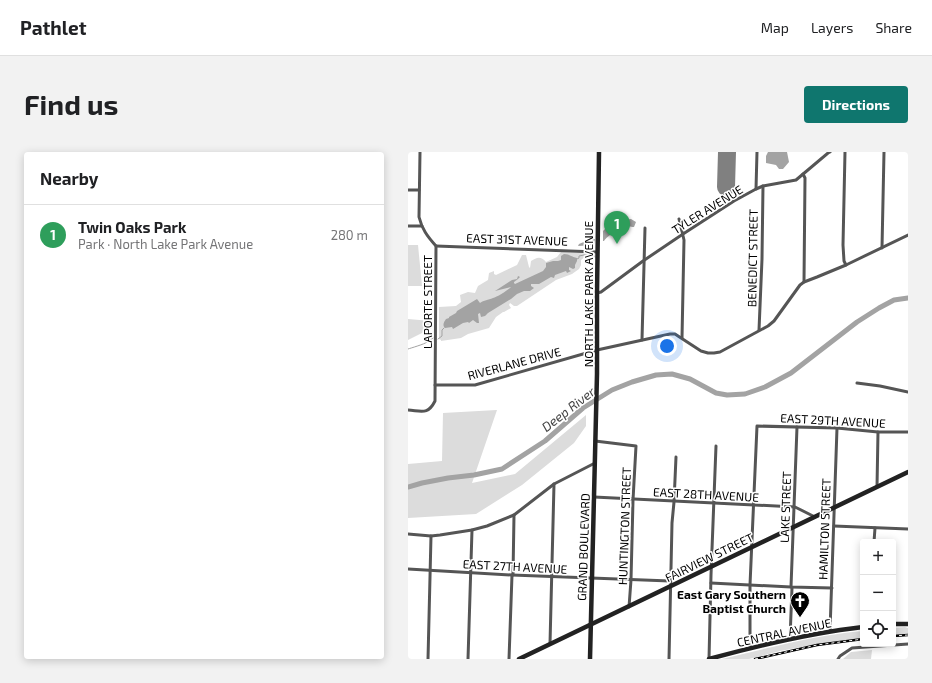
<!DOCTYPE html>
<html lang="en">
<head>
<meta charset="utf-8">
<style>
	:root { --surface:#fff; --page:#f2f2f2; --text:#202124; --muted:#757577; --line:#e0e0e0; --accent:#0f766e }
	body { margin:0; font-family:"Exo 2",sans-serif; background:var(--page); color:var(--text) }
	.controls { position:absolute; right:12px; bottom:12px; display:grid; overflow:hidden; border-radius:4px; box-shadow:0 2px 10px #0003 }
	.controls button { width:36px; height:36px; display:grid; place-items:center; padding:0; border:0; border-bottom:1px solid var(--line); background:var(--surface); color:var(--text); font:20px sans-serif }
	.you { position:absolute; left:259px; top:194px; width:14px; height:14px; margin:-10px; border:3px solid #fff; border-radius:50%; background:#1a73e8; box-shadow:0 0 0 6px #1a73e833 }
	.badge { display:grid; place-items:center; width:26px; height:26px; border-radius:50%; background:var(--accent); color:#fff; font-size:13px; font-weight:700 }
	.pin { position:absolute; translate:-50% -33px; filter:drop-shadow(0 1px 2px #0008) }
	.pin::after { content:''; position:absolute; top:21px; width:14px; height:12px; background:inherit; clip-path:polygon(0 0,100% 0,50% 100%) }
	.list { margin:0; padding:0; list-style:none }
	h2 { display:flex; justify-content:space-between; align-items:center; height:52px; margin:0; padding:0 16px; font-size:17px }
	h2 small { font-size:13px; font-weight:400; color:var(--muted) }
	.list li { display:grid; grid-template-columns:26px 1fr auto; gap:12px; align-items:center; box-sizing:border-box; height:60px; padding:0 16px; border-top:1px solid var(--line) }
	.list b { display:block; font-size:15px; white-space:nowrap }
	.list p { margin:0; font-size:13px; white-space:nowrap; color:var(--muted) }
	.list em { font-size:13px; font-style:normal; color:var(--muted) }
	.icon { flex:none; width:22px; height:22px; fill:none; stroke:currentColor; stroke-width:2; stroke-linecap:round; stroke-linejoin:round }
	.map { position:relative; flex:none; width:500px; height:507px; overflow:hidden; border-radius:4px }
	header { display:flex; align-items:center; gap:24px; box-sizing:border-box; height:56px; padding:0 20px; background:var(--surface); border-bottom:1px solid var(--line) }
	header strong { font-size:19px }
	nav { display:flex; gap:22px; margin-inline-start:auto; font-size:14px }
	.intro { display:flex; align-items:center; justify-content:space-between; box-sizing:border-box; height:96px; padding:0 24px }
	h1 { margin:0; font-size:28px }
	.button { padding:10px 18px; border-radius:4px; background:var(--accent); color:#fff; font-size:14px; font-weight:700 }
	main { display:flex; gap:24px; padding:0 24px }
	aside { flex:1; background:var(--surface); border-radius:4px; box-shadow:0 2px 10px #0003 }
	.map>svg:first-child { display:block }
	.green { fill:#dcdcdc }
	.water { fill:#a3a3a3 }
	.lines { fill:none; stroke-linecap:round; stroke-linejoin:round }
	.stream { stroke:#a3a3a3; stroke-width:1 }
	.river { stroke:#a3a3a3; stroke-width:5 }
	.runway { stroke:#808080; stroke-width:18 }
	.street { stroke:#555; stroke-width:3 }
	.secondary { stroke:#222; stroke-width:4.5 }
	.rail-casing { stroke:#000; stroke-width:2.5 }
	.rail { stroke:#fff; stroke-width:1; stroke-dasharray:3; stroke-linecap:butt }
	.labels { text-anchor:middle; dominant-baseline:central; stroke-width:3; stroke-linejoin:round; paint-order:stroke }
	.street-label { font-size:12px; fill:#000; stroke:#fff }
	.poi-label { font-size:12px; font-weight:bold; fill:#000; stroke:#fff; text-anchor:end }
	.water-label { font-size:13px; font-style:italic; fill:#444; stroke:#fff }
</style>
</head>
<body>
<header>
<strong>Pathlet</strong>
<nav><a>Map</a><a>Layers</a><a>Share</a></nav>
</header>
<div class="intro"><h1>Find us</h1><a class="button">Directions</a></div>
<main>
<aside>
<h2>Nearby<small></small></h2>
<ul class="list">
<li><span class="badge" style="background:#2e9e5b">1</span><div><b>Twin Oaks Park</b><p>Park · North Lake Park Avenue</p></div><em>280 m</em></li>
</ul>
</aside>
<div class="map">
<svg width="500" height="507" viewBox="0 0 500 507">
	<rect width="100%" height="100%" fill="#fff"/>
	<g class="green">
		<polygon points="0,93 10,93 14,134 0,134"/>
		<path d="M153,100L187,102L189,107L183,104H178L173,108V113L171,117L164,122L148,128L109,154H106L102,151L101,153L103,156L96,160H95L88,165L81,176L60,182L53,186L33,189V188L31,187V155L48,154L53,150L52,143L60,140L67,141L70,134L80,128L81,121L86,119V122L88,123L109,113L114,103H118L121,115L122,116L123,109C129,105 133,104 138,110L149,105Z"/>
		<polygon points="0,167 23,169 24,176 0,188"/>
		<polygon points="89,258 64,331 107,322 178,263 178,274 166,291 114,333 68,362 0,366 0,312 34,309 35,261"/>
		<polygon points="497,475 500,476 500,482 485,483 485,476"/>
		<path d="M455,479V486L399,494L372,499L341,507H314C361,496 407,483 455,479Z"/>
		<polygon points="464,498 463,507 435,507 443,500"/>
	</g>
	<g class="water">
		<polygon points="360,0 379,0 381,10 375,17 371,17 368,13 358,11 358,4"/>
		<path d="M223,67L228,70L226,75C223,75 221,74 219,75C213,75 199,84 196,89H195V79L198,76L216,68Z"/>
		<polygon points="183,87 187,87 186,93 170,94 171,92"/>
		<path d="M156,102C161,102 164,105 169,106V109L167,113V116L165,117L161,115V118L163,119L159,121L158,119L147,123L146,126L143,125L131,132H123V134L126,136L122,139H116L109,142L103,147L80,161L77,164L73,165L72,161L70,162L71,171H69L65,168L61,171L60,170L55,171L45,177L44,175L37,176C34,173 36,170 38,167L41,166V165L48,161L49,159L69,147L72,151C76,148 80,148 85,146C89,145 100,138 103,135L87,139L104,128L109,127L110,124L112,125L110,127L106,130V131L107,132L135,119L138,115V111L145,109H150L153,108V104Z"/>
	</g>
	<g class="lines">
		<g class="stream">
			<polyline points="169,107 171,106 171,104 176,103 186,104"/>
			<polyline points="30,187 34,184 34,178 36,176"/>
			<path d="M0,197C3,196 17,192 19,190C21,189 23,187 25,186"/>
		</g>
		<polyline class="river" points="0,335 14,331 40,326 66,323 94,317 137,289 175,256 204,238 224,230 248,223 264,222 282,227 308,241 319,243 337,242 357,235 383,221 449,170 471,156 486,148 500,146"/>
		<polyline class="runway" points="318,35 319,0"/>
		<g class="street">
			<polyline points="437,0 435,93 436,109 438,113"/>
			<polyline points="395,22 397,26 396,130"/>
			<polyline points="348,37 349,0"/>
			<polyline points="0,38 11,38"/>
			<polyline points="271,67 276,88 274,186"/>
			<polyline points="0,74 14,74"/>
			<polyline points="28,94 189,100"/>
			<polyline points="474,96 476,0"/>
			<polyline points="189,141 193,140 235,109 275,82 326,49 348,37 355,34 388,28 420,1 422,0"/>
			<polyline points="351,178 354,107 355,34"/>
			<polyline points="234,188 237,76"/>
			<polyline points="449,231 472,234 500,240"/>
			<polyline points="27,233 67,233 189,198 262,182 267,182 270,184 293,199 300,201 306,201 312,200 360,174 366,169 392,133 396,130 409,125 438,113 500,83"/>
			<path d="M0,258C14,259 20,263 27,249L28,94C19,84 14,77 11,65L12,0"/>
			<polyline points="187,289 228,294 225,348 223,428 221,455"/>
			<polyline points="469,335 470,280"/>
			<polyline points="186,345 387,355 407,365"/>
			<polyline points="426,374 500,377"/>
			<polyline points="0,382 23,384 32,383 64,378 79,374 106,363 146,332 187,311"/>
			<polyline points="466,390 467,376"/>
			<polyline points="0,417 104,423 262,429"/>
			<polyline points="105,423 106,363"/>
			<polyline points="303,431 383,435 424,436"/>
			<polyline points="383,435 389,275"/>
			<polyline points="422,479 429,276"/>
			<polyline points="382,487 384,436"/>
			<polyline points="142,492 146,332"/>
			<polyline points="342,496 342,433 349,274 429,276 470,280 500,280"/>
			<polyline points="20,507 23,384"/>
			<polyline points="60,507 64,378"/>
			<polyline points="101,507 104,423"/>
			<polyline points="261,507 264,371 266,350 268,305"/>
			<polyline points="301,507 303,423 308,294"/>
			<polyline points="430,507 432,504 444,496 500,492"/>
		</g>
		<g class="secondary">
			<polyline points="485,472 500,472"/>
			<polyline points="111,507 500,320"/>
			<polyline points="182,507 189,222 189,141 191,0"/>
			<path d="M301,507C352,493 403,481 455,475"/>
		</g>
		<defs>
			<g id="rail">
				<polyline points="485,484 500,483"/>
				<polyline points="347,507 409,493 455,487"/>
			</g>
		</defs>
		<use href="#rail" class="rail-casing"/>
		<use href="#rail" class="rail"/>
	</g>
	<defs>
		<symbol id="church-pin" viewBox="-11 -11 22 30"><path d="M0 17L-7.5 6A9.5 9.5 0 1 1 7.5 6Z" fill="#000" stroke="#fff"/><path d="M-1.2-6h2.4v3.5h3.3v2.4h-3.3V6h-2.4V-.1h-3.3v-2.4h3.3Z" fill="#fff"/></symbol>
	</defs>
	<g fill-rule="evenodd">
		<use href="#church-pin" x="381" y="438" width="22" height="30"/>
	</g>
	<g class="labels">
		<g class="street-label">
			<text transform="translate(299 57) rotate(-32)">TYLER AVENUE</text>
			<text transform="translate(109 87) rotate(2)">EAST 31ST AVENUE</text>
			<text transform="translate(344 106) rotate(-89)">BENEDICT STREET</text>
			<text transform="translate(180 142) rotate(-90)">NORTH LAKE PARK AVENUE</text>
			<text transform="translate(19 150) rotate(-90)">LAPORTE STREET</text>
			<text transform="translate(106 211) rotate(-15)">RIVERLANE DRIVE</text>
			<text transform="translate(425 268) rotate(3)">EAST 29TH AVENUE</text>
			<text transform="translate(298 342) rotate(3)">EAST 28TH AVENUE</text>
			<text transform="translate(377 355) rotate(-88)">LAKE STREET</text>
			<text transform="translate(216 374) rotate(-88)">HUNTINGTON STREET</text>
			<text transform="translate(416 377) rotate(-88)">HAMILTON STREET</text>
			<text transform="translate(175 395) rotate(-88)">GRAND BOULEVARD</text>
			<text transform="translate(301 405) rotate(-26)">FAIRVIEW STREET</text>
			<text transform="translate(107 414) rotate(3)">EAST 27TH AVENUE</text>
			<text transform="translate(376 480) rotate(-12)">CENTRAL AVENUE</text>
		</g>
		<g class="poi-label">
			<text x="378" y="442">East Gary Southern<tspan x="378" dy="14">Baptist Church</tspan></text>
		</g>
		<g class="water-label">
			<text transform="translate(160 257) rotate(-38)">Deep River</text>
		</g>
	</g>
</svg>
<div class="controls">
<button>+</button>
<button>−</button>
<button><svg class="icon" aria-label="locate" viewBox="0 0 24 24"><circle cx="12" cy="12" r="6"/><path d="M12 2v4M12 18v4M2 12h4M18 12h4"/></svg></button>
</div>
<div class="you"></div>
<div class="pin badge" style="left:209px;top:92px;background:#2e9e5b">1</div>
</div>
</main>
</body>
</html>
